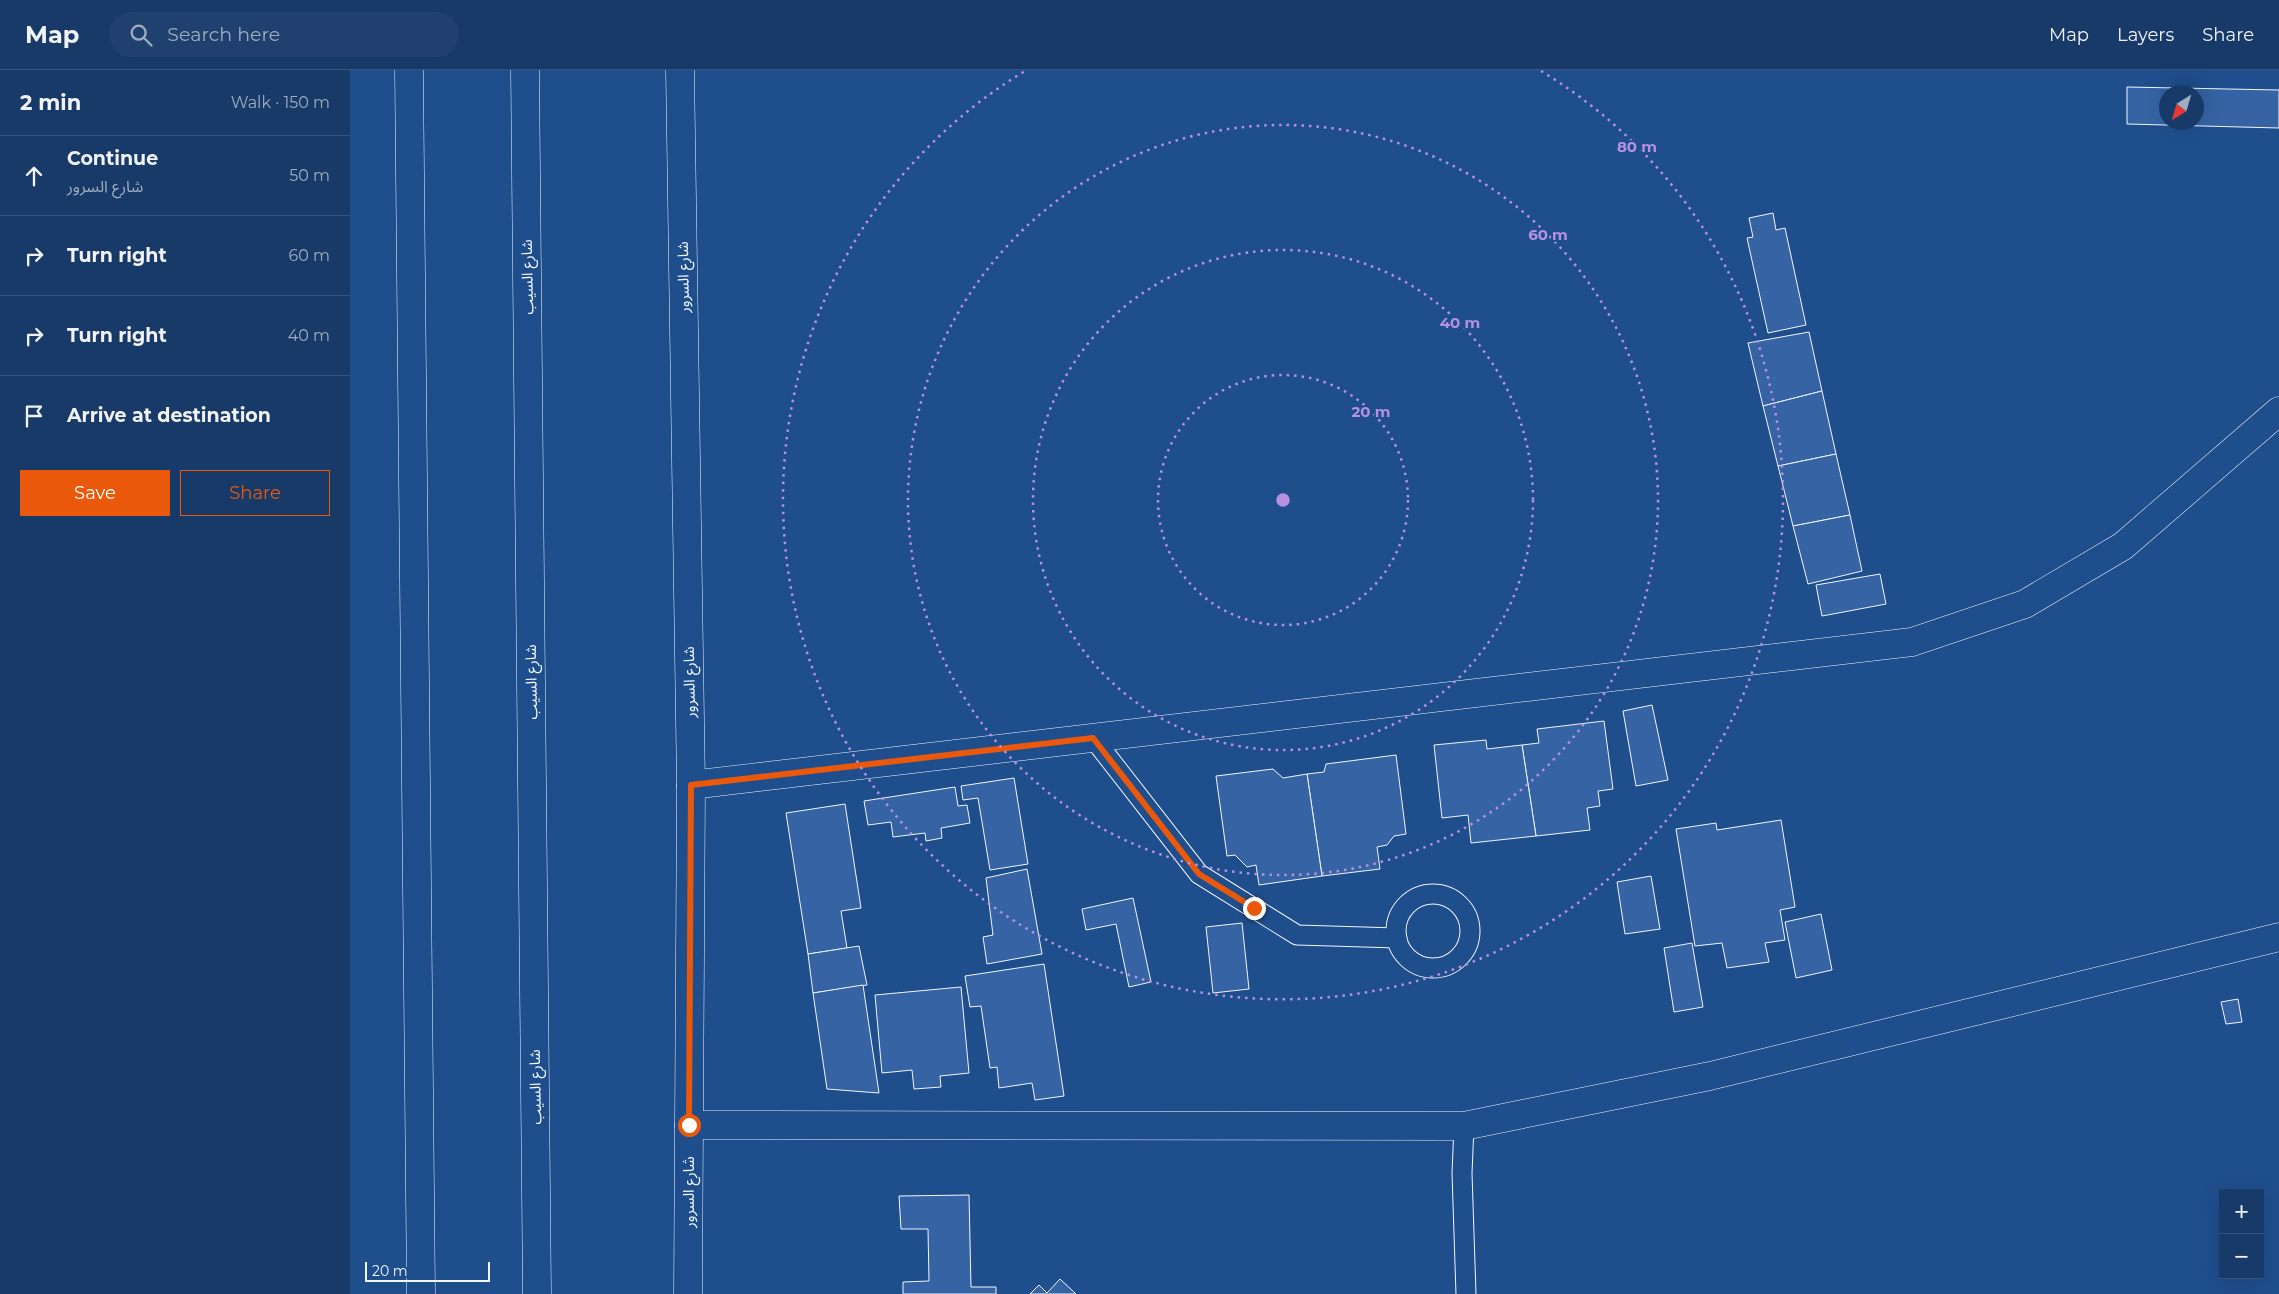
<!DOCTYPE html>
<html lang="en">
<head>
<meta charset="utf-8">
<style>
	:root { --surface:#173a69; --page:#20416f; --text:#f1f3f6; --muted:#9eadc0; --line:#36547d; --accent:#ea580c }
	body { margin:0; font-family:Montserrat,"Noto Sans Arabic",sans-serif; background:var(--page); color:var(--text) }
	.controls { position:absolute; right:15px; bottom:15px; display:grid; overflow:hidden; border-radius:0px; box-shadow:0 5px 20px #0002 }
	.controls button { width:45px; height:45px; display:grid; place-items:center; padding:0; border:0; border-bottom:1px solid var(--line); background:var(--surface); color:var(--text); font:25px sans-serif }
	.compass { position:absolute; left:1809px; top:15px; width:45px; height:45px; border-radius:50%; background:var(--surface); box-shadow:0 5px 20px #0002; rotate:217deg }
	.scale { position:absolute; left:15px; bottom:12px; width:125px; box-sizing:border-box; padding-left:5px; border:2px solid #f2f6ff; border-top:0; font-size:14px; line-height:18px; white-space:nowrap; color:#f2f6ff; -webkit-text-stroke:4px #1f4e8c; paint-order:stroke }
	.stop { position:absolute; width:15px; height:15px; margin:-11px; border:4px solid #ea580c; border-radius:50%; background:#fff }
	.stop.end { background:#ea580c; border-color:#fff; box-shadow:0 1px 5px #0008 }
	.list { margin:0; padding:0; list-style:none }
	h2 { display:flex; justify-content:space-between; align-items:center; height:65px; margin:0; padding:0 20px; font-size:21px }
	h2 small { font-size:16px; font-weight:400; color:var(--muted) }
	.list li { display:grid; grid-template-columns:32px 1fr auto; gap:15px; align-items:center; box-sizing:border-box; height:80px; padding:0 20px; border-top:1px solid var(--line) }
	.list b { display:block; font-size:19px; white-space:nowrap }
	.list p { margin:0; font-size:16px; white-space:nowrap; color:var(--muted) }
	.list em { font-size:16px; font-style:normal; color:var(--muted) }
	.actions { display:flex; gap:10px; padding:15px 20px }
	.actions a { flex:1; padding:11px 0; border:1px solid var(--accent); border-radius:0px; text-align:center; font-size:18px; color:var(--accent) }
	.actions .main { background:var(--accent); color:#fff }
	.icon { flex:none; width:28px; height:28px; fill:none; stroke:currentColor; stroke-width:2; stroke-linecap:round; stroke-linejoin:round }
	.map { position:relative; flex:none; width:1929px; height:1224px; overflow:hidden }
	header { display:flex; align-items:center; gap:30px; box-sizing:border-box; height:70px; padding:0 25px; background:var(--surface); border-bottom:1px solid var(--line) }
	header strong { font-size:24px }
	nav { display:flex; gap:28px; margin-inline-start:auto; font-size:18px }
	.search { width:350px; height:45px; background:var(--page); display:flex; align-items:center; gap:12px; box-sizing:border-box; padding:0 18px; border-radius:28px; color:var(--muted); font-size:19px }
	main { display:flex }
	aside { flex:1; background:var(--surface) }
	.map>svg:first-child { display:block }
	.building { fill:#3563a3; stroke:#f2f6ff; fill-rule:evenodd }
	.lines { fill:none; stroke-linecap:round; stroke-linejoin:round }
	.service-casing { stroke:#f2f6ff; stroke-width:21 }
	.minor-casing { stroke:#f2f6ff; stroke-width:29 }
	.tertiary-casing { stroke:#f2f6ff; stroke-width:29 }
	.trunk-casing { stroke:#f2f6ff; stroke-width:29 }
	.service { stroke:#1f4e8c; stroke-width:19 }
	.minor { stroke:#1f4e8c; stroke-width:28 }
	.tertiary { stroke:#1f4e8c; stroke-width:28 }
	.trunk { stroke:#1f4e8c; stroke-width:28 }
	.route { stroke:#ea580c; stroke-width:6 }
	.ring { fill:none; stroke:#b691df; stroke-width:2.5; stroke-dasharray:2.5 5 }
	.labels { text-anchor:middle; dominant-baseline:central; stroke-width:4; stroke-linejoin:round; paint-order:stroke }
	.street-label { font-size:15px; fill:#f2f6ff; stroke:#1f4e8c }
	.centre { fill:#b691df; stroke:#1f4e8c; stroke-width:2.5 }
	.ring-label { font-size:15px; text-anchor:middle; font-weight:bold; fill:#b691df; stroke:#1f4e8c; stroke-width:4; stroke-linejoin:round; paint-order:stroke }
</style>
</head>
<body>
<header>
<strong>Map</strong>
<div class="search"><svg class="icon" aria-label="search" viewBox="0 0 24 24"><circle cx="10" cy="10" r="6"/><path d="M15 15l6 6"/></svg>Search here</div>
<nav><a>Map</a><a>Layers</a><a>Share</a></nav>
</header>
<main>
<aside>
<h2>2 min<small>Walk · 150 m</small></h2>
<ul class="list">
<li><svg class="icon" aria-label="ahead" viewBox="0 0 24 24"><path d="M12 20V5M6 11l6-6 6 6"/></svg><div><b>Continue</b><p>شارع السرور</p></div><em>50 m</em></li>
<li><svg class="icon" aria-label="right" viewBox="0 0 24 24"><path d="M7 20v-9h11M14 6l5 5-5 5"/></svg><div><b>Turn right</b></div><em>60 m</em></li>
<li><svg class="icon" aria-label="right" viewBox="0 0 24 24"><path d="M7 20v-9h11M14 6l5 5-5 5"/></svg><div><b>Turn right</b></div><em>40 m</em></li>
<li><svg class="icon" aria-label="arrive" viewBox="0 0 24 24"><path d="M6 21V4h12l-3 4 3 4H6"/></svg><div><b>Arrive at destination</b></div></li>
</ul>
<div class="actions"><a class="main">Save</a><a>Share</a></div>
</aside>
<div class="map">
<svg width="1929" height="1224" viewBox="0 0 1929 1224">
	<rect width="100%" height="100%" fill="#1f4e8c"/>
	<g class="building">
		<path d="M1777,17L1929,20V58L1777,54ZM1816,22H1846V52H1816Z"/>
		<polygon points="1423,143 1426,160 1435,158 1456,255 1418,263 1397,168 1403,167 1399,148"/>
		<polygon points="1459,262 1472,321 1413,336 1398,273"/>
		<polygon points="1472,321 1486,384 1428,396 1413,336"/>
		<polygon points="1486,384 1500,445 1443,456 1428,396"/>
		<polygon points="1500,445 1512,501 1458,514 1443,456"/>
		<polygon points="1530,504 1536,534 1472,546 1466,515"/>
		<polygon points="1302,635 1318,710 1286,716 1273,641"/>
		<polygon points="1254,651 1263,719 1248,721 1250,736 1237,738 1240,760 1186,766 1172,675 1189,673 1187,659"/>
		<polygon points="1136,670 1137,679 1172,675 1186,766 1121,773 1118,745 1092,748 1084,675"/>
		<polygon points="1046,685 1056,764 1044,766 1037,775 1027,777 1030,799 972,806 957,704 974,702 976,694"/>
		<polygon points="923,699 933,708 957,704 972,806 909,815 906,795 897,797 885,785 877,786 866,706"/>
		<polygon points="664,708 678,794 640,800 628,728 613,730 611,716"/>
		<polygon points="605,717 608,736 617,735 620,753 591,758 592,768 576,771 575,763 543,767 541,752 518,755 514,731"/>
		<polygon points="495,734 511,838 491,841 497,878 458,884 436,743"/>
		<polygon points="1431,750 1445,837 1430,840 1435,870 1415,873 1419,892 1377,898 1372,873 1345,876 1326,759 1366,753 1367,760"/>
		<polygon points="677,799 692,884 637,894 633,867 643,865 636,808"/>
		<polygon points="1301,806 1310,859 1275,864 1267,812"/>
		<polygon points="783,828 801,912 779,917 766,854 736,860 732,839"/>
		<polygon points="1471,844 1482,900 1446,908 1435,852"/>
		<polygon points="892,853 899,919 863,923 856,857"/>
		<polygon points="1342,873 1353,937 1324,942 1314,878"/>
		<polygon points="509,876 517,915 463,923 458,884"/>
		<polygon points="694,894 714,1026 685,1030 682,1013 649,1018 647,997 640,998 631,936 620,937 615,906"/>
		<polygon points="513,915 529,1023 477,1019 463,923"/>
		<polygon points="611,917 619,1003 590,1006 591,1017 564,1019 562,1000 532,1003 525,925"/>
		<polygon points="1888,929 1892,952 1876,954 1871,932"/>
		<polygon points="619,1125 621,1217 646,1217 646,1224 553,1224 553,1212 579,1211 578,1159 551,1159 549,1126"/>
		<polygon points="710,1209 726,1224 680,1224 689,1215 697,1223"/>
	</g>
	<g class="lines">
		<defs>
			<g id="service">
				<polyline points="743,668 849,804 947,865 1047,868"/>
				<circle cx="1083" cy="861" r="37"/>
				<polyline points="1114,1056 1112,1103 1116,1224"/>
			</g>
			<g id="minor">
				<polyline points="341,715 1562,572 1675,534 1773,476 1929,341"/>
				<polyline points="339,1055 1114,1056 1360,1006 1929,867"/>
			</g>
			<polyline id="tertiary" points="330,0 341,715 338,1224"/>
			<g id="trunk">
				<polyline points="59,0 71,1224"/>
				<polyline points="175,0 187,1224"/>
			</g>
		</defs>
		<use href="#service" class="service-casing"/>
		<use href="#minor" class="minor-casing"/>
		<use href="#tertiary" class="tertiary-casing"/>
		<use href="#trunk" class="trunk-casing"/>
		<use href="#service" class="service"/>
		<use href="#minor" class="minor"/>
		<use href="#tertiary" class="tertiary"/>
		<use href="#trunk" class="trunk"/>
	</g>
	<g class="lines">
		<polyline class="route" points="339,1055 341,715 743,668 849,804 904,838"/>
	</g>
	<g class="ring">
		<circle cx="933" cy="430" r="125"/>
		<circle cx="933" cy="430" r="250"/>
		<circle cx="933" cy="430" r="375"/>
		<path d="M1191 1A500 500 0 1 1 675 1"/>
	</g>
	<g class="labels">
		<g class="street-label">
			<text transform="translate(177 207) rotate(-91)">شارع السيب</text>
			<text transform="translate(333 207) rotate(-91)">شارع السرور</text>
			<text transform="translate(181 612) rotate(-91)">شارع السيب</text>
			<text transform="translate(339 612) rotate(-91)">شارع السرور</text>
			<text transform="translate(185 1017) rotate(-91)">شارع السيب</text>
			<text transform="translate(338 1122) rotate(-90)">شارع السرور</text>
		</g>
	</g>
	<circle cx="933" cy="430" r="8" class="centre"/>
	<g class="ring-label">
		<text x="1287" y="82">80 m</text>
		<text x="1198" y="170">60 m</text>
		<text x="1110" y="258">40 m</text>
		<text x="1021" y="347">20 m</text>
	</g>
</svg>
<div class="controls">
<button>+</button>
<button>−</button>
</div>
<svg class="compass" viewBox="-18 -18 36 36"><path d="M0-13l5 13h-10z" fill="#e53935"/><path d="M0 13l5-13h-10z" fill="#9eadc0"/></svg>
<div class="scale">20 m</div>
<div class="stop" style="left:339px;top:1055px"></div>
<div class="stop end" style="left:904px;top:838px"></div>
</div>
</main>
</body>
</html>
